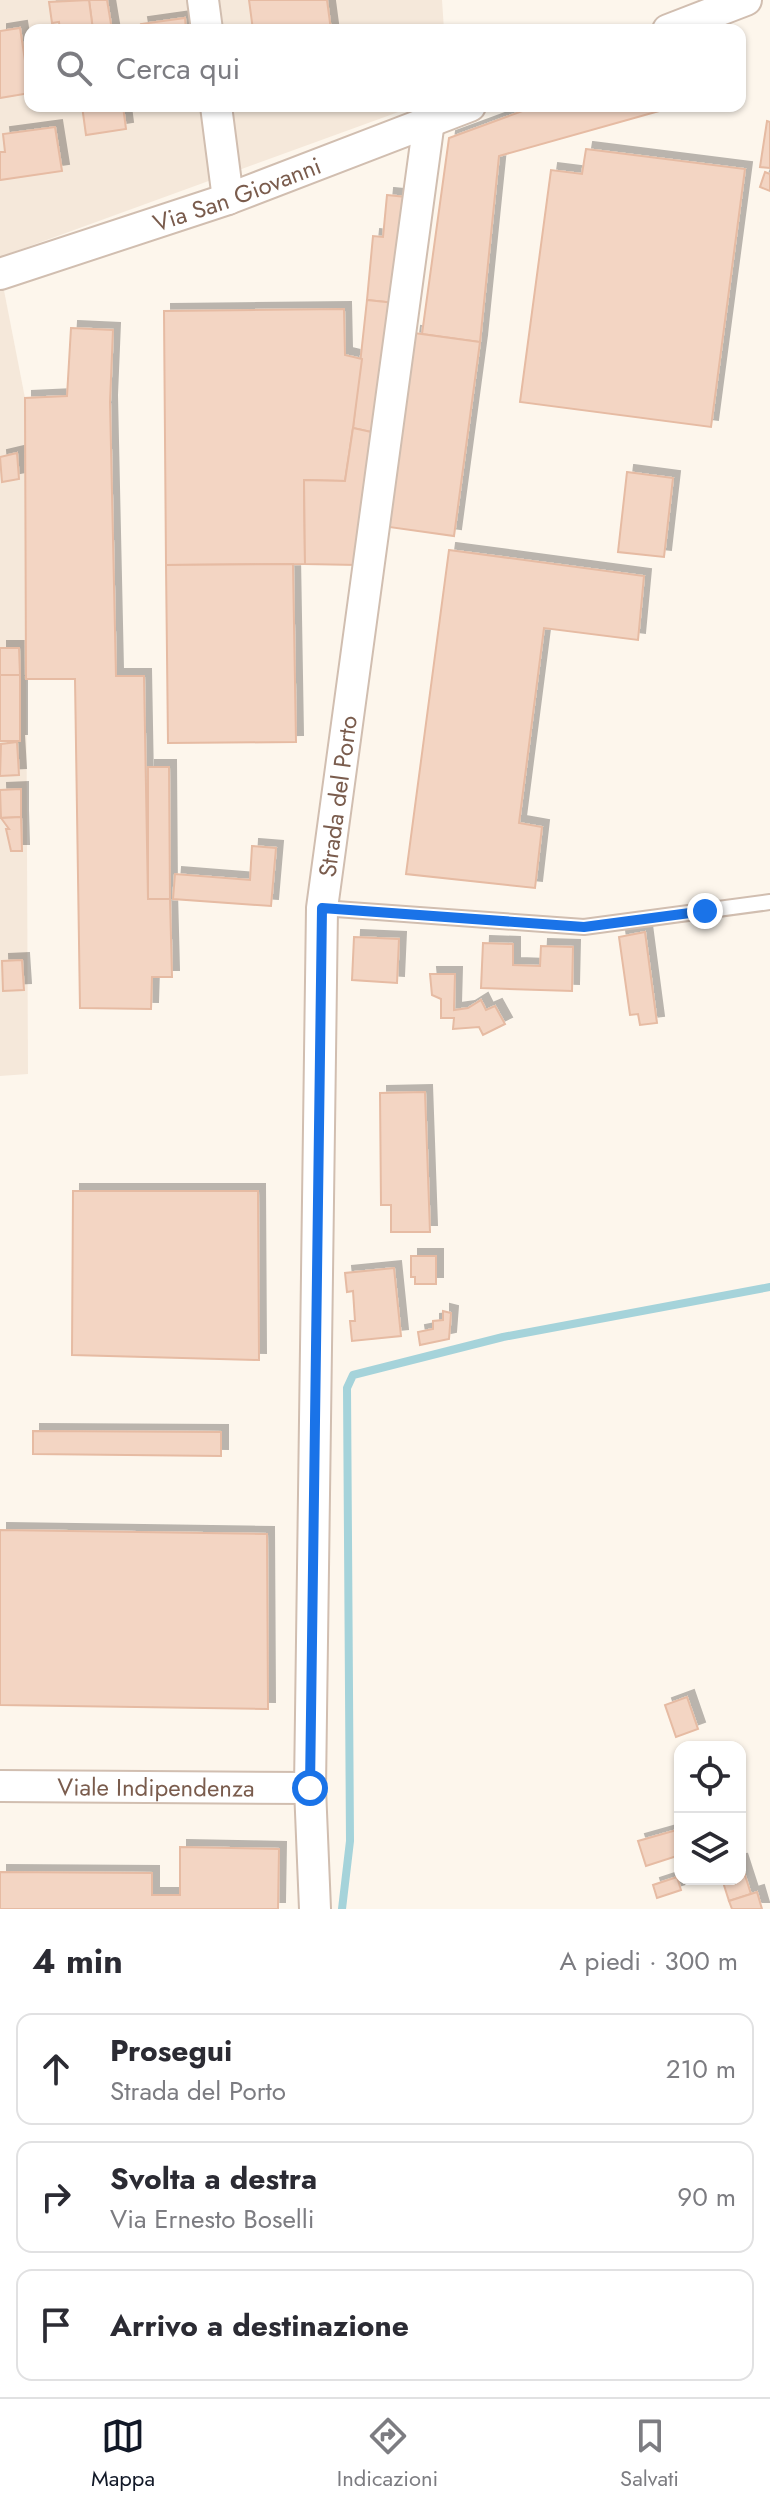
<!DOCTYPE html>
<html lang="it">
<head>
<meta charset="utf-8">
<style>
	:root { --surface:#fff; --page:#f7f7f7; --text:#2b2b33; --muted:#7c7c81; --line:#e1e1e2; --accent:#111827 }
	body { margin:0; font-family:Jost,sans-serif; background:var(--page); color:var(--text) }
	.controls { position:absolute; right:24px; bottom:24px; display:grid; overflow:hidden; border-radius:16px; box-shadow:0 2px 6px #0004 }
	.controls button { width:72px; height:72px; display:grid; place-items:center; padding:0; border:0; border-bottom:2px solid var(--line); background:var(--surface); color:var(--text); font:40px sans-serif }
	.stop { position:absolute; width:24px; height:24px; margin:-18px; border:6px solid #1a73e8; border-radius:50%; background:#fff }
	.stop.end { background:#1a73e8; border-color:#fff; box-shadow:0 2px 8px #0008 }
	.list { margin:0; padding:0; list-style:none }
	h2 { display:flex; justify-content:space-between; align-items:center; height:104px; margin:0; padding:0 32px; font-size:34px }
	h2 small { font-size:26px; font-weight:400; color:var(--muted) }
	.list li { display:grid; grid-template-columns:52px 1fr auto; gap:24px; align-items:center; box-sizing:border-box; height:112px; margin:0 16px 16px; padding:0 16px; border:2px solid var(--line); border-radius:16px }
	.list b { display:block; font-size:30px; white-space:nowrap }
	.list p { margin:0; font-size:26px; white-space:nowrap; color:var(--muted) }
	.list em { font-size:26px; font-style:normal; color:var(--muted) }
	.icon { flex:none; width:44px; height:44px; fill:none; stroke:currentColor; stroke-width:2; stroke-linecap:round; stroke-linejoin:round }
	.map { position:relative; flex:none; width:770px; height:1909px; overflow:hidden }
	.search { position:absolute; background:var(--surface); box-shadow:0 2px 6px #0004; left:24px; right:24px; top:24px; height:88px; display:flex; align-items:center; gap:20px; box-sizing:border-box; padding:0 28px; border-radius:16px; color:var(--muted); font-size:30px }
	.sheet { height:488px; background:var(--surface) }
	nav { display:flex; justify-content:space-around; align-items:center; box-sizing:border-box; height:112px; border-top:2px solid var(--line); background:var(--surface); font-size:22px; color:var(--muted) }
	nav a { display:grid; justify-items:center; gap:4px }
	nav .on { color:var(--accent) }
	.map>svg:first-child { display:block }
	.residential { fill:#f5e8da }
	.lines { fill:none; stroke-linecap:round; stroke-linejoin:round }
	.stream { stroke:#a5d3da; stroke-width:8 }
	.building { fill:#f3d5c3; stroke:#e6bba3; stroke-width:2; filter:url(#shadow) }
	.service-casing { stroke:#d1beb0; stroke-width:18 }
	.minor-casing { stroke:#d1beb0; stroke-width:34 }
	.service { stroke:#fff; stroke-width:14 }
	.minor { stroke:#fff; stroke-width:30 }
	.route { stroke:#1a73e8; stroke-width:10 }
	.labels { text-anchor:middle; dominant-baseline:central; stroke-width:6; stroke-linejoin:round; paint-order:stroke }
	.street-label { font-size:24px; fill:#7a5c4d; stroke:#fffaf3 }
</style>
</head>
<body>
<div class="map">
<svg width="770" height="1909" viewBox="0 0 770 1909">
	<defs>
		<filter id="shadow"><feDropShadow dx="7" dy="-7" stdDeviation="0" flood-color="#0004"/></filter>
	</defs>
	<rect width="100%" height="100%" fill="#fdf6ec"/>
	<g class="residential">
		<polygon points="0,0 442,0 444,30 30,30 30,106 415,106 0,257"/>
		<polygon points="0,270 25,398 28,1074 0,1076"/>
	</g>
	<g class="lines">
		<polyline class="stream" points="342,1909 350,1841 347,1388 353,1375 503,1337 770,1287"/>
	</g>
	<g class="building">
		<polygon points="89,0 107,0 112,30 93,30"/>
		<polygon points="89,0 93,30 60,30 59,22 52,23 49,2"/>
		<polygon points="249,0 327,0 331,30 253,30"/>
		<polygon points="185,18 186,30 142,30 141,24"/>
		<polygon points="20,28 30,93 0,98 0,31"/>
		<polygon points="82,106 123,106 126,129 86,135"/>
		<polygon points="536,106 677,106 499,156 480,342 422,334 449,138"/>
		<polygon points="767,121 770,122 770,168 760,167"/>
		<polygon points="55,127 62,171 0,180 0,152 5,152 3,134"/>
		<polygon points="586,149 745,169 711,427 520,402 551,170 582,174"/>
		<polygon points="765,172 770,174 770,191 760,187"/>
		<polygon points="387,195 406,197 395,303 367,300 373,236 383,237"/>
		<polygon points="367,300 395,303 376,433 353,428"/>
		<polygon points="344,309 345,355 362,359 353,428 345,481 304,480 305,564 166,565 164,311"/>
		<polygon points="71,328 113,330 110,402 116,676 144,676 148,899 170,899 172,977 152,977 151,1009 80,1008 75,679 26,679 25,398 67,396"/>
		<polygon points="414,333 480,342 454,536 389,527"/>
		<polygon points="353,428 376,433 357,565 305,564 304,480 345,481"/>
		<polygon points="17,453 19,479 2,482 0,457"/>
		<polygon points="627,472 673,478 664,557 618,552"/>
		<polygon points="449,550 644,576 638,640 544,628 519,823 542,827 535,888 406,874"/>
		<polygon points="293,564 296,742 168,743 166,565"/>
		<polygon points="0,648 19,648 20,675 0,675"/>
		<rect x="0" y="675" width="20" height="66"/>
		<polygon points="17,742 19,775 0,776 1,744"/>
		<polygon points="148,767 169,767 170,899 148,899"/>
		<polygon points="21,789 21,817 1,818 0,790"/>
		<polygon points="21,817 22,851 11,851 6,829 9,829 1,818"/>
		<polygon points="252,846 276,848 271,906 173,899 175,874 250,880"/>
		<polygon points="645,932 657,1023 640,1025 638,1014 630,1015 619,937"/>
		<polygon points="354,937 399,939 397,983 352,980"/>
		<polygon points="483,943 513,944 513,965 540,966 541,946 573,947 572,991 481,988"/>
		<polygon points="22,960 24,990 3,991 2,961"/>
		<polygon points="430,974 455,974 454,1010 468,1008 481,1000 486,1010 495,1006 505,1024 483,1035 479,1027 453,1029 454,1018 441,1018 441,999 432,995"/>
		<polygon points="425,1092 430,1232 391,1232 391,1205 381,1205 380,1093"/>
		<polygon points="73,1191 258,1191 259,1360 72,1355"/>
		<polygon points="411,1256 436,1256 436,1284 415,1284 415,1277 411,1277"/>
		<polygon points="394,1268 401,1336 352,1341 350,1321 355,1321 353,1291 347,1292 345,1273"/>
		<polygon points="443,1311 451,1313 449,1339 420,1345 418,1332 433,1329 433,1321 443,1320"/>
		<polygon points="33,1431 221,1432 221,1456 33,1454"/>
		<polygon points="0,1530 267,1534 268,1709 0,1705"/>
		<polygon points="687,1697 698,1729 676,1737 665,1705"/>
		<polygon points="680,1829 680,1855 646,1866 638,1841"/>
		<polygon points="180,1847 279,1849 278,1909 0,1909 0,1872 152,1873 152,1895 180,1895"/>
		<polygon points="740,1860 751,1894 729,1901 722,1879 740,1879"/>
		<polygon points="677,1877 681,1890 657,1898 653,1885"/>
		<polygon points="757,1892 762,1909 732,1909 729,1901"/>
	</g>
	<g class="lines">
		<defs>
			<polyline id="service" points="322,908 584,927 770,902"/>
			<g id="minor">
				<polyline points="203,0 207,30"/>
				<polyline points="668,30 746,0"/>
				<polyline points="216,106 228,199"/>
				<path id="s1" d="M0,274L228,199L470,106"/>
				<path id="s2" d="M0,1786L310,1788"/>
				<path id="s3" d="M315,1909L310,1788L322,908L429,121"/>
			</g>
		</defs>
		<use href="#service" class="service-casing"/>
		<use href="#minor" class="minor-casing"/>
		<use href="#service" class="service"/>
		<use href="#minor" class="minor"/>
	</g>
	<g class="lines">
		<polyline class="route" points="310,1788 322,908 584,927 705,911"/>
	</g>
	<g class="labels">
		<g class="street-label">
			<text stroke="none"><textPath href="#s1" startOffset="250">Via San Giovanni</textPath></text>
			<text stroke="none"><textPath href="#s3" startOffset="1114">Strada del Porto</textPath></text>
			<text stroke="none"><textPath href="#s2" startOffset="156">Viale Indipendenza</textPath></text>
		</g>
	</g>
</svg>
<div class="controls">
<button><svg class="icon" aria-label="locate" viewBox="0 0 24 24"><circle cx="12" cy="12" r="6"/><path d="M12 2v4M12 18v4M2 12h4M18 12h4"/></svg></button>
<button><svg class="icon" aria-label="layers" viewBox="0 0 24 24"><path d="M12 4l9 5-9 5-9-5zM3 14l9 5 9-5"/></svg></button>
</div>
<div class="stop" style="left:310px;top:1788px"></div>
<div class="stop end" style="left:705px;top:911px"></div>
<div class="search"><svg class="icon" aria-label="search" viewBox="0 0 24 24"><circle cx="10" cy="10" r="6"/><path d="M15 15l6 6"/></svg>Cerca qui</div>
</div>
<section class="sheet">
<h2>4 min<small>A piedi · 300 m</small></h2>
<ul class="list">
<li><svg class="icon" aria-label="ahead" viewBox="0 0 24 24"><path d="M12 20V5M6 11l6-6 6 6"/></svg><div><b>Prosegui</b><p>Strada del Porto</p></div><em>210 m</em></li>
<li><svg class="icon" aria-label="right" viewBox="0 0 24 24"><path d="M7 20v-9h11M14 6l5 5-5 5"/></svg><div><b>Svolta a destra</b><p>Via Ernesto Boselli</p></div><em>90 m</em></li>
<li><svg class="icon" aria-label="arrive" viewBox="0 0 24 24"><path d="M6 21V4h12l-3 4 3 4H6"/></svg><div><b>Arrivo a destinazione</b></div></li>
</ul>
</section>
<nav>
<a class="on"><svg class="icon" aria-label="map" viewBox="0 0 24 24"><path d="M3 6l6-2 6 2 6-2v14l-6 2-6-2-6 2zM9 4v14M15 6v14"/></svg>Mappa</a>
<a><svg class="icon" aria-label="directions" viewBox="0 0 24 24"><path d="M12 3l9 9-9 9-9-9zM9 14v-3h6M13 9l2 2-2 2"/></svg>Indicazioni</a>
<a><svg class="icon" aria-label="saved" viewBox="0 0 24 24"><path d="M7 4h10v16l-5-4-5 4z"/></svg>Salvati</a>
</nav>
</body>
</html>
